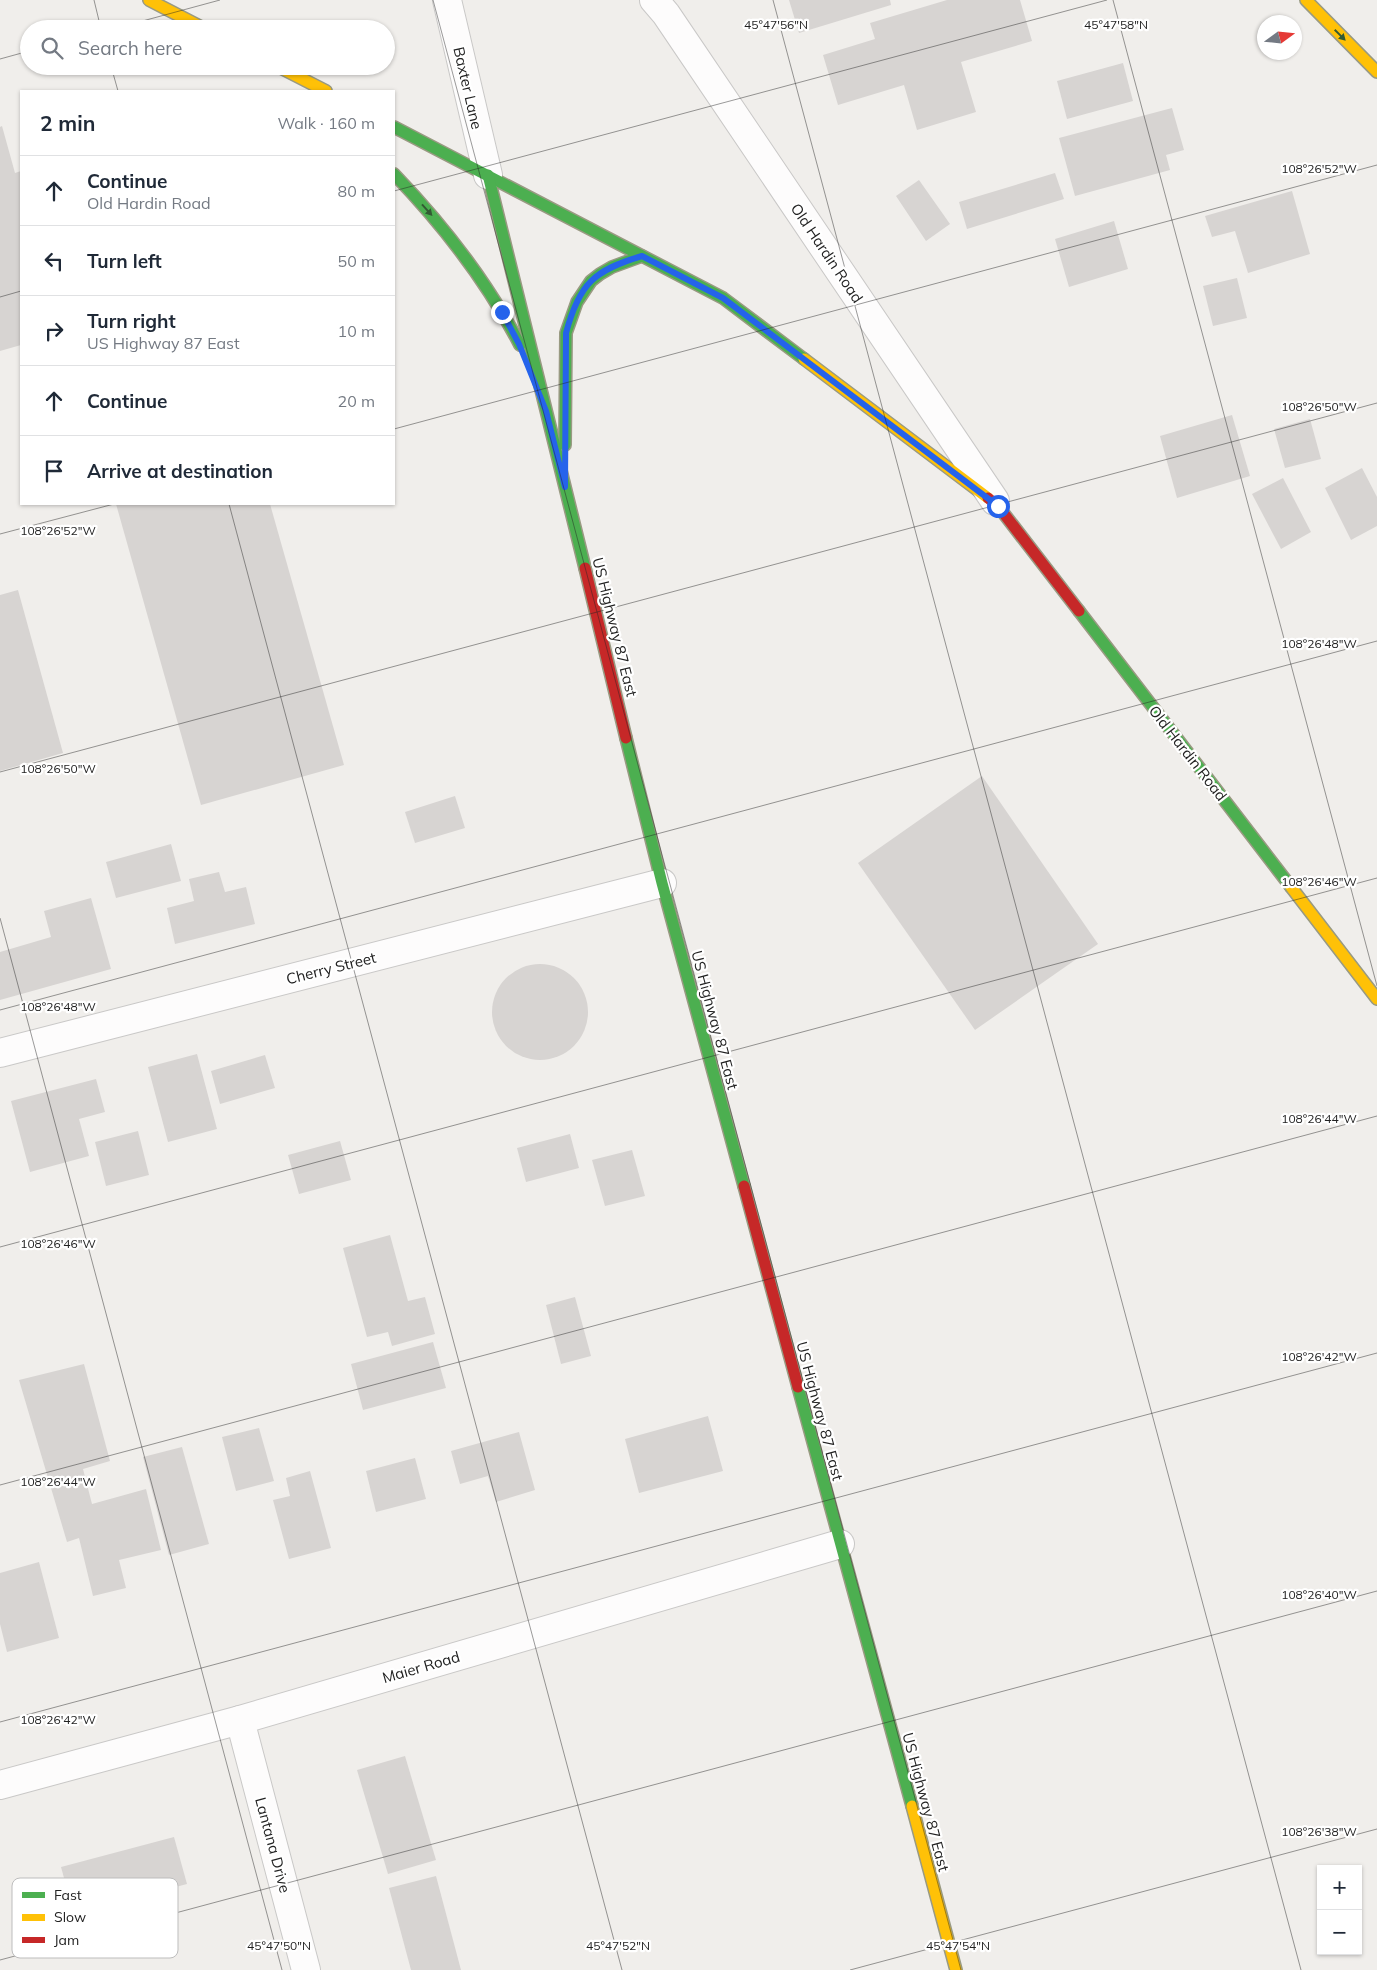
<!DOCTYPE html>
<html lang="en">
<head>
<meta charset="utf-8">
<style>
	:root { --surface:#fff; --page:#f6f6f7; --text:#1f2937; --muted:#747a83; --line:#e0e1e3 }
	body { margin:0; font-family:Mulish,sans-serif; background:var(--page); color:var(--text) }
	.controls { position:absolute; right:15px; bottom:15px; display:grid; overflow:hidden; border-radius:0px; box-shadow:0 1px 4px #0004 }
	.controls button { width:45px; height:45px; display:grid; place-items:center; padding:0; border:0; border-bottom:1px solid var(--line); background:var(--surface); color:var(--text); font:25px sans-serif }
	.compass { position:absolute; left:1257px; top:15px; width:45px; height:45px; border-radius:50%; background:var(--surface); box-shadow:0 1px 4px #0004; rotate:75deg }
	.stop { position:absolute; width:15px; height:15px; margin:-11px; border:4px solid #2563eb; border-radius:50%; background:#fff }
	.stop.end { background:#2563eb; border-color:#fff; box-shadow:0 1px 5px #0008 }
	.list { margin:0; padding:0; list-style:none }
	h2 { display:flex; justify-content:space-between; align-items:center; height:65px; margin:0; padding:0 20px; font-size:21px }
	h2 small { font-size:16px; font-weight:400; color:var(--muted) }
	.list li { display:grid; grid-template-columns:32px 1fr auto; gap:15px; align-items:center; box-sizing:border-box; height:70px; padding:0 20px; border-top:1px solid var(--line) }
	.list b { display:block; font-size:19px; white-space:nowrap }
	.list p { margin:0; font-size:16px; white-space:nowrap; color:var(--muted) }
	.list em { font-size:16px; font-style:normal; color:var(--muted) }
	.icon { flex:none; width:28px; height:28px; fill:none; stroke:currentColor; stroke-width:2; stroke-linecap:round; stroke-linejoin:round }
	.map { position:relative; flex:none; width:1377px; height:1970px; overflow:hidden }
	.search { position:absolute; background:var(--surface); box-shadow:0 1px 4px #0004; left:20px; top:20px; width:375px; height:55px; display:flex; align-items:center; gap:12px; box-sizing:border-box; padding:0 18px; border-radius:28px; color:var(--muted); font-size:19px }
	.panel { position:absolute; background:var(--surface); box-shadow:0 1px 4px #0004; left:20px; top:90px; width:375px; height:415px; border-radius:0px }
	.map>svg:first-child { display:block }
	.building { fill:#d7d4d2 }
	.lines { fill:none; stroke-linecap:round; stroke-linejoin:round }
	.street-casing { stroke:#c9c8c7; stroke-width:30 }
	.fast-casing { stroke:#999a82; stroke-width:14 }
	.slow-casing { stroke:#999a82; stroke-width:14 }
	.jam-casing { stroke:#999a82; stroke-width:14 }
	.street { stroke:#fdfcfc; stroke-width:28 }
	.fast { stroke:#4caf50; stroke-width:11 }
	.slow { stroke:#ffc107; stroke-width:11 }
	.jam { stroke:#c62828; stroke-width:11 }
	.oneway { fill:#335a34 }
	.route { stroke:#2563eb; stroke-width:6 }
	.ticks { fill:none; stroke:#222; stroke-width:1; stroke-opacity:0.45 }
	.labels { text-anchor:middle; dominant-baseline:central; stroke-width:4.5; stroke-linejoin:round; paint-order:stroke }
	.street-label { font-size:15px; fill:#222; stroke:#fff }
	.key { fill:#fff; stroke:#bdbdbd; stroke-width:1 }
	.key-label { font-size:14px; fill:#222 }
	.ticks-label { font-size:12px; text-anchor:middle; fill:#222; stroke:#fff; stroke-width:4.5; stroke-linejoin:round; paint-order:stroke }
</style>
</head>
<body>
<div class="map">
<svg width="1377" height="1970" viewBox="0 0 1377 1970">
	<rect width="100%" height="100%" fill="#f0eeeb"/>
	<g class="building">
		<polygon points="789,0 890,0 891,5 799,33"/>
		<polygon points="947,0 1020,0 1032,41 961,62 976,112 917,130 904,85 838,105 823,55 875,39 870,23"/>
		<polygon points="1123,63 1133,101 1067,119 1057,81"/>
		<polygon points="1172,108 1184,150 1166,155 1170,170 1075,196 1059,138"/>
		<polygon points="2,126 15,173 21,171 21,345 0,351 0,127"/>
		<polygon points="1055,173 1064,199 967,229 959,202"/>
		<polygon points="919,180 950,224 926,241 896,196"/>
		<polygon points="1292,191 1310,254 1248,273 1235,231 1212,237 1205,216"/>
		<polygon points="1114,221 1128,269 1069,287 1055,239"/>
		<polygon points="1237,278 1247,318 1213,326 1203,286"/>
		<polygon points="1232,415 1250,476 1177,498 1160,436"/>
		<polygon points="1310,419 1321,459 1285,468 1274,429"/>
		<polygon points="1362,468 1377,497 1377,526 1351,540 1325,488"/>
		<polygon points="1283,478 1311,532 1281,549 1252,494"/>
		<polygon points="116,504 270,504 344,765 201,805"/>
		<polygon points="18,590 63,753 0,771 0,595"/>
		<polygon points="982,776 1098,944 975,1030 858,863"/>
		<polygon points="455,796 465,828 415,843 405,812"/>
		<polygon points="171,844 181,881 116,898 106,862"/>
		<polygon points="219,872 225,892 246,887 255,924 175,944 167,908 194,901 189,879"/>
		<polygon points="91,898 111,969 0,1000 0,952 51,937 44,911"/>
		<circle cx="540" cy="1012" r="48"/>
		<polygon points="197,1054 217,1129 168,1142 148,1067"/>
		<polygon points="265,1055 275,1088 220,1104 211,1071"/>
		<polygon points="96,1079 105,1112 79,1119 89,1156 30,1172 11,1101"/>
		<polygon points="138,1131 149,1175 106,1186 95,1142"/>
		<polygon points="570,1134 579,1168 526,1182 517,1148"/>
		<polygon points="340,1141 351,1180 299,1194 288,1155"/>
		<polygon points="632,1150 645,1196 605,1206 592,1160"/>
		<polygon points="390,1235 408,1301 425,1297 435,1334 392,1346 388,1332 367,1337 343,1248"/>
		<polygon points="575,1297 591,1356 561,1364 546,1305"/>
		<polygon points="433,1342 446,1388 363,1410 351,1364"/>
		<polygon points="84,1364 110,1461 83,1469 92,1504 146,1489 161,1550 119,1560 126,1588 93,1596 79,1538 67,1542 19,1380"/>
		<polygon points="708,1416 723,1471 639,1493 625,1439"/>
		<polygon points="259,1428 274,1481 236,1491 222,1437"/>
		<polygon points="519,1432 535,1490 496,1502 488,1476 460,1484 451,1451"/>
		<polygon points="182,1447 209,1544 169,1555 143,1457"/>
		<polygon points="415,1458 426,1499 376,1512 366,1471"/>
		<polygon points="310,1471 331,1548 289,1559 273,1500 290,1496 286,1478"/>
		<polygon points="39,1562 59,1638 7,1652 0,1624 0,1573"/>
		<polygon points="405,1756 436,1860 388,1874 357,1770"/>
		<polygon points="174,1837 187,1884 74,1914 61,1867"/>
		<polygon points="436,1876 461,1970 411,1970 389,1888"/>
	</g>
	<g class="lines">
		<defs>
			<g id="street">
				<polyline points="447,0 488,175"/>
				<polyline points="654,0 666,14 995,501"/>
				<polyline points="0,1053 662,883"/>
				<polyline points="240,1720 306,1970"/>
				<polyline points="0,1785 240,1720 840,1544"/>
			</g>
			<g id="fast">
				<polyline points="394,127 723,298 804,359"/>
				<path d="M394,174C444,226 487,281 520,345"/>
				<polyline points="488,175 585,568"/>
				<polyline points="565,445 566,333 577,302 591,281 600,274 612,267 642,256"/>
				<polyline points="1079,611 1291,887"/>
				<polyline points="626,738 662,883 744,1186"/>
				<polyline points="798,1387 912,1806"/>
			</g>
			<g id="slow">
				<polyline points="149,0 205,29"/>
				<polyline points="1306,0 1377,72"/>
				<polyline points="277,66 326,91"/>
				<polyline points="804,359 988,498"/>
				<polyline points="1291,887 1377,999"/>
				<polyline points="912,1806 956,1970"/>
			</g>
			<g id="jam">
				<polyline points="988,498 998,506 1079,611"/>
				<polyline points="585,568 626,738"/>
				<polyline points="744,1186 798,1387"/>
			</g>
		</defs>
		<use href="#street" class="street-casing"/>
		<use href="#fast" class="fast-casing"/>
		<use href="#slow" class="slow-casing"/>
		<use href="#jam" class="jam-casing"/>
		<use href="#street" class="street"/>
		<use href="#fast" class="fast"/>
		<use href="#slow" class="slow"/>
		<use href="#jam" class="jam"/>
	</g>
	<defs><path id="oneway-solid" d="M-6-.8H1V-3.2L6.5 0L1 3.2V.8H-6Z" transform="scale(1.25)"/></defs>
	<g class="oneway">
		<use href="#oneway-solid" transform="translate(1340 35) rotate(45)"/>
		<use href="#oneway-solid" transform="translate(427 210) rotate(48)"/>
	</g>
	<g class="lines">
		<path class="route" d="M502,312L519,344L546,411L565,487L566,333C579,284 594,270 642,256L723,298L998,506"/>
	</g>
	<path class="ticks" d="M94,0L101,29M433,0L961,1970M773,0L1301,1970M1113,0L1377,986M113,29L220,0M0,59L29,51M111,66L118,91M394,191L1107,0M0,297L21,291M394,429L1377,165M229,504L622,1970M0,534L114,504M0,772L1377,403M0,918L282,1970M0,1010L1377,641M0,1247L1377,878M0,1485L1377,1116M0,1722L1377,1353M0,1960L1377,1591M850,1970L1377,1829"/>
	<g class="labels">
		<g class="street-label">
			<text transform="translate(468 88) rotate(77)">Baxter Lane</text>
			<text transform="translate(827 253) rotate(56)">Old Hardin Road</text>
			<text transform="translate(615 627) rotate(76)">US Highway 87 East</text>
			<text transform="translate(1188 753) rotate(52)">Old Hardin Road</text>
			<text transform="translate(331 968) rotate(-14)">Cherry Street</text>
			<text transform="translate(715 1020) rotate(75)">US Highway 87 East</text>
			<text transform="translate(820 1411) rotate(75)">US Highway 87 East</text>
			<text transform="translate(421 1667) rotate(-16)">Maier Road</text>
			<text transform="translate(926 1802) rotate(75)">US Highway 87 East</text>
			<text transform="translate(273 1845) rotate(75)">Lantana Drive</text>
		</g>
	</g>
	<rect x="12" y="1878" width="166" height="80" rx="8" class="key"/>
	<rect x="22" y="1892" width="23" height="6" fill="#4caf50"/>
	<rect x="22" y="1914" width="23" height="7" fill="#ffc107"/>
	<rect x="22" y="1937" width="23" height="6" fill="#c62828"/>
	<g class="key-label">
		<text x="54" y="1900">Fast</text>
		<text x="54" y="1922">Slow</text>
		<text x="54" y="1945">Jam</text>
	</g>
	<g class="ticks-label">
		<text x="776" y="29">45°47'56"N</text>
		<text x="1116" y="29">45°47'58"N</text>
		<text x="1319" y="173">108°26'52"W</text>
		<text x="1319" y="411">108°26'50"W</text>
		<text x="58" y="535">108°26'52"W</text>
		<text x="1319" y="648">108°26'48"W</text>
		<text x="58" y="773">108°26'50"W</text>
		<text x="1319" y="886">108°26'46"W</text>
		<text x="58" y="1011">108°26'48"W</text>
		<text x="1319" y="1123">108°26'44"W</text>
		<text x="58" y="1248">108°26'46"W</text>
		<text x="1319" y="1361">108°26'42"W</text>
		<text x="58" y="1486">108°26'44"W</text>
		<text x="1319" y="1599">108°26'40"W</text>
		<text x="58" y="1724">108°26'42"W</text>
		<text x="1319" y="1836">108°26'38"W</text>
		<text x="279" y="1950">45°47'50"N</text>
		<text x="618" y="1950">45°47'52"N</text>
		<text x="958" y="1950">45°47'54"N</text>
	</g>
</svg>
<div class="controls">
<button>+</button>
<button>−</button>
</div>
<svg class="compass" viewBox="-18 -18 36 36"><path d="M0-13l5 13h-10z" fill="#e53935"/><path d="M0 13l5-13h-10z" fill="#747a83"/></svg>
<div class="stop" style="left:998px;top:506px"></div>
<div class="stop end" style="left:502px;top:312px"></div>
<div class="search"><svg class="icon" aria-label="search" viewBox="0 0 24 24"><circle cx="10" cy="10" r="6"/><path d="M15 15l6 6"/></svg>Search here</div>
<section class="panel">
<h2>2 min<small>Walk · 160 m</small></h2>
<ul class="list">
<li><svg class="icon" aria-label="ahead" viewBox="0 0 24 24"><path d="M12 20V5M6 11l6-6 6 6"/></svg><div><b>Continue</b><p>Old Hardin Road</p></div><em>80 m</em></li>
<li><svg class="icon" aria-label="left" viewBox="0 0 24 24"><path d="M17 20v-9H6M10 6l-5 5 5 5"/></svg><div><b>Turn left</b></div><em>50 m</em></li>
<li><svg class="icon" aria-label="right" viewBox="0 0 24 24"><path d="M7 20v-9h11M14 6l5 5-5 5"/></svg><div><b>Turn right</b><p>US Highway 87 East</p></div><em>10 m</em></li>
<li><svg class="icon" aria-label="ahead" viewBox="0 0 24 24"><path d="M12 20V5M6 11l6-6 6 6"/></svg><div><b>Continue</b></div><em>20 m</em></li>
<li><svg class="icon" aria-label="arrive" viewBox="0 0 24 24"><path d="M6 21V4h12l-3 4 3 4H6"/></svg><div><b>Arrive at destination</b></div></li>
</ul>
</section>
</div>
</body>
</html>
